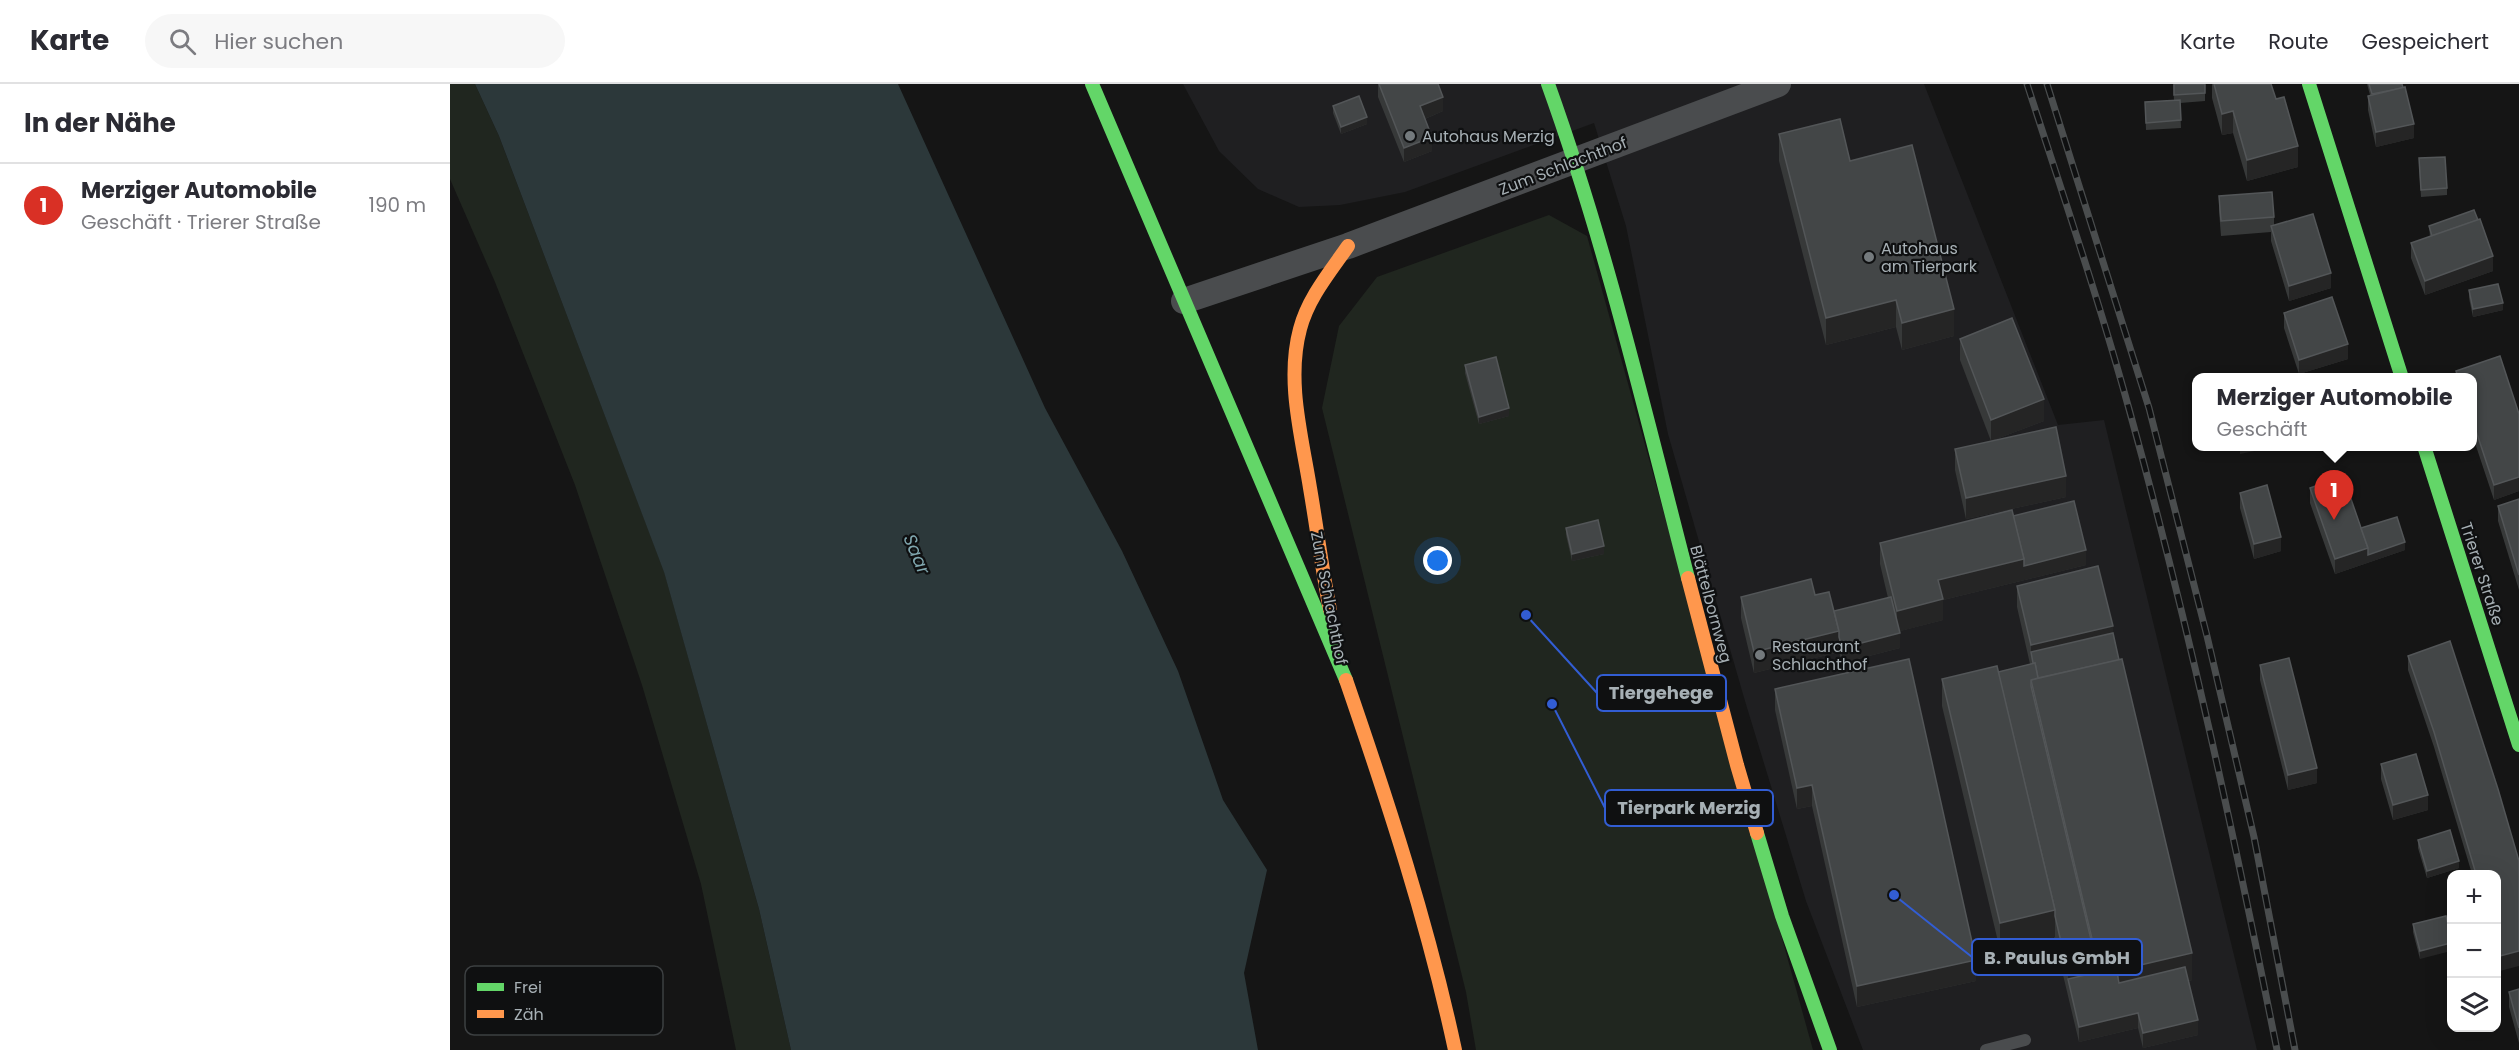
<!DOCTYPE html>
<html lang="de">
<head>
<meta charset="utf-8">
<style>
	:root { --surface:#fff; --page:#f7f7f7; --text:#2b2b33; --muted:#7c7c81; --line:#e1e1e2; --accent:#d93025 }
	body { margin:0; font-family:Poppins,sans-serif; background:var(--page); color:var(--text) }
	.controls { position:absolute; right:18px; bottom:18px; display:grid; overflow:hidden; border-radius:12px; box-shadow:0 6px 24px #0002 }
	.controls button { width:54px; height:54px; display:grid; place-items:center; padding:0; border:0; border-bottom:2px solid var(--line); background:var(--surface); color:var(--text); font:30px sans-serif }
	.you { position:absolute; left:988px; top:477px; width:21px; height:21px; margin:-15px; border:4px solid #fff; border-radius:50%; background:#1a73e8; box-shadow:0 0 0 9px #1a73e833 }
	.badge { display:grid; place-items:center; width:39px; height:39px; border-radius:50%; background:var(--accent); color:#fff; font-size:20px; font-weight:700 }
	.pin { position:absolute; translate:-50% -50px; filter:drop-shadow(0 2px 3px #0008) }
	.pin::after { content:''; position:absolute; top:32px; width:21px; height:18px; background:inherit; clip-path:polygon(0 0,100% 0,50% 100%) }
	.popup { position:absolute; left:1742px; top:289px; width:285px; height:78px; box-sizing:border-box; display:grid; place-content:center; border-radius:12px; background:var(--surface); filter:drop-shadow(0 2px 4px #0005); font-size:20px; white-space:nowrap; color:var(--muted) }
	.popup b { font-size:22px; color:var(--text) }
	.popup::after { content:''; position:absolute; left:50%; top:100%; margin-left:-12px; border:12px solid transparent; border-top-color:var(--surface) }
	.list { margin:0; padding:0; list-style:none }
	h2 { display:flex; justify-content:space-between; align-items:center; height:78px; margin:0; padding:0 24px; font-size:26px }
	h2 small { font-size:20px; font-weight:400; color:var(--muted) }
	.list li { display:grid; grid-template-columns:39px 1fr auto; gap:18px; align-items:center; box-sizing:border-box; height:84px; padding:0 24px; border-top:2px solid var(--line) }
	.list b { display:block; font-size:22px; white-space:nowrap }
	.list p { margin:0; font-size:20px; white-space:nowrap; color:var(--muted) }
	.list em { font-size:20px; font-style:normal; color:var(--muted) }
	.icon { flex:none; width:33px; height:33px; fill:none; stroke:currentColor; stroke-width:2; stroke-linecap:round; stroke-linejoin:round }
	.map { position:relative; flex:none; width:2069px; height:966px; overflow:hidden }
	header { display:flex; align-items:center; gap:36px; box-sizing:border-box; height:84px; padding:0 30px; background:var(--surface); border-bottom:2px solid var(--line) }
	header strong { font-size:28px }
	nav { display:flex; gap:33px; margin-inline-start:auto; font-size:21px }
	.search { width:420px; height:54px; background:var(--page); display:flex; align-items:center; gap:15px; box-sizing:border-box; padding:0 21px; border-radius:33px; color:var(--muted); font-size:22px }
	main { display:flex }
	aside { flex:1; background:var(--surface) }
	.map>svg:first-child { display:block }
	.built { fill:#1f1f21 }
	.green { fill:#20261f }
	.water { fill:#2c383a }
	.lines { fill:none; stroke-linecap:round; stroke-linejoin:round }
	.lane { stroke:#4a4c4e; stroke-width:12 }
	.street { stroke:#4a4c4e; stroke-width:26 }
	.fast { stroke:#63d668; stroke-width:14 }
	.slow { stroke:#ff974d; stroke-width:14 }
	.rail-casing { stroke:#4a4d4e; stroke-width:7 }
	.rail { stroke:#0f1011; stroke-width:4.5; stroke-dasharray:14; stroke-linecap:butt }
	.wall { fill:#373939 }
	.shaded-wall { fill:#252525 }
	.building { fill:#434647; stroke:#535658; stroke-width:1.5 }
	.poi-dot { fill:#747a7d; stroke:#0f1011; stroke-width:2 }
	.labels { text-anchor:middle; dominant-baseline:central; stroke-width:4.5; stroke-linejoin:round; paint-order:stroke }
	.poi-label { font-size:16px; fill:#a7b0b5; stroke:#0f1011; text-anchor:start }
	.street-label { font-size:16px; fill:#a7b0b5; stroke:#0f1011 }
	.water-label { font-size:18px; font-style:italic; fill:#80a7af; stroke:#0f1011 }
	.key { fill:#0f1011; stroke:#3d4042; stroke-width:1.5 }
	.key-label { font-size:16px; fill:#a7b0b5 }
	.leader { fill:none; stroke:#325dd3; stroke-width:2 }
	.callout-dot { fill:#325dd3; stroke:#0f1011; stroke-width:2 }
	.callout { fill:#0f1011; stroke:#325dd3; stroke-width:2 }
	.callout-label { font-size:18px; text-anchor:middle; font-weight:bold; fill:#a7b0b5 }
</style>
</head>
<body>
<header>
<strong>Karte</strong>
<div class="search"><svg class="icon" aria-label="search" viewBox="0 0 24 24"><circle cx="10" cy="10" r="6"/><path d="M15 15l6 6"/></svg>Hier suchen</div>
<nav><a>Karte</a><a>Route</a><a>Gespeichert</a></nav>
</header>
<main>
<aside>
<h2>In der Nähe<small></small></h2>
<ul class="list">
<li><span class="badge">1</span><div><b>Merziger Automobile</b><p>Geschäft · Trierer Straße</p></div><em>190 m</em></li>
</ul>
</aside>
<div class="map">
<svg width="2069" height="966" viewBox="0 0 2069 966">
	<rect width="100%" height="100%" fill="#151515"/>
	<polygon class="built" points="733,0 1474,0 1608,341 1654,336 1807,966 1413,966 1356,817 1295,617 1218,350 1176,142 1144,39 955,108 890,121 849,123 808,105 769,67"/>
	<g class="green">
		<polygon points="0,0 25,0 49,52 214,487 309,825 341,966 286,966 251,800 192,601 125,401 45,198 0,95"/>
		<polygon points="1099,131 1137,152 1363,966 1026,966 1016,908 872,324 889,242 927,193"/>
	</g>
	<polygon class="water" points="25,0 448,0 595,324 672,467 728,587 773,716 817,786 794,889 808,966 341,966 309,825 214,488 49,52"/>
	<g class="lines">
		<polyline class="lane" points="1536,966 1575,956"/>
		<polyline class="street" points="734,217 898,162 1328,0"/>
		<g class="fast">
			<polyline points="642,0 896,596"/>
			<path d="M1098,0C1156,161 1195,328 1238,494"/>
			<polyline points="1859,0 1952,294"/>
			<polyline points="1974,362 2069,661"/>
			<polyline points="1307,749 1332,832 1380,966"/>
		</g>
		<g class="slow">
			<polyline points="1238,494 1287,681 1307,749"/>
			<path d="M880,526C872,485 867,445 860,404C852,353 836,297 850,245C858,214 880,188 898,162"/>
			<path d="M896,596C938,718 978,840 1005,966"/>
		</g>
		<defs>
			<g id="rail">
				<path d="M1577,0C1612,108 1649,216 1679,325C1738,537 1784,751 1827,966"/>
				<polyline points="1597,0 1699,324 1757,552 1804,753 1845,966"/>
			</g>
		</defs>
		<use href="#rail" class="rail-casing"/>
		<use href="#rail" class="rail"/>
	</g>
	<g class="wall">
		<polygon points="928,0 988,0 993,27 975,35 982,67 954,78 928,13"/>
		<polygon points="1723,0 1755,9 1755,17 1730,19 1731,44 1696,46 1695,18 1724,16"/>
		<polygon points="1762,0 1821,0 1848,83 1797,97 1783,49 1772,51 1762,14"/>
		<polygon points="1917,0 1952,0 1964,54 1926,63 1918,26 1918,12 1920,11"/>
		<polygon points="883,22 917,40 891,50 883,29"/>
		<polygon points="1329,50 1400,77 1504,252 1452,266 1446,243 1376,261 1329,77"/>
		<polygon points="1969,82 1997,104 1997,111 1971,113"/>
		<polygon points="1769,112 1824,133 1824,141 1881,204 1839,217 1821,157 1821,148 1771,152 1769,127"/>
		<polygon points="1979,142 2043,187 1975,211 1961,174 1961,159 1980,153"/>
		<polygon points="2019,206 2053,226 2023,233 2019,214"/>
		<polygon points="1834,229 1898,275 1849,290 1834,244"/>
		<polygon points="1510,255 1594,337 1541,357 1510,276"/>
		<polygon points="2050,272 2069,330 2069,407 2044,416 2022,350 2022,294 2006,294 2006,287"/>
		<polygon points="1015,281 1059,332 1029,340 1015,289"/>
		<polygon points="1505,365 1616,413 1516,435 1505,386"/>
		<polygon points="1860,404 1911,444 1955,466 1885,490 1860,419"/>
		<polygon points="1790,409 1831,467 1804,475 1790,424"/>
		<polygon points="2069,415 2069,506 2048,437 2048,422"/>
		<polygon points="1563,432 1636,481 1493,516 1493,536 1450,547 1450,564 1392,579 1389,567 1389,568 1304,589 1291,534 1291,513 1365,511 1384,527 1438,514 1430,480 1430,459"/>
		<polygon points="1116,444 1154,470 1122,477 1116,451"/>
		<polygon points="1567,502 1663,549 1742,896 1739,897 1748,951 1693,964 1688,944 1629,958 1604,853 1550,866 1492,622 1492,595 1548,588 1580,580 1567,523"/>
		<polygon points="2000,557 2046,790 2022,790 1984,663 1958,586 1958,572"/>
		<polygon points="1810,581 1867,699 1838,706 1810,596"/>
		<polygon points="1325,605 1526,897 1407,923 1362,722 1347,725 1325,626"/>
		<polygon points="1931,680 1978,726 1943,736 1931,695"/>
		<polygon points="1968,756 2009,784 1977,794 1968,764"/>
		<polygon points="1996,832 1970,875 1963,848 1963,840"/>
		<polygon points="2069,905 2069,959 2059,923 2059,908"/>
	</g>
	<g class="shaded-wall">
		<polygon points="993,13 993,27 970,37 970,22"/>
		<polygon points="1783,27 1783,49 1772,51 1772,30"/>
		<polygon points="917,33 917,40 891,50 891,43"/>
		<polygon points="1964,40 1964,54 1926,63 1926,48"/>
		<polygon points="982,53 982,67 954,78 954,64"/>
		<polygon points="1848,62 1848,83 1797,97 1797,76"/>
		<polygon points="2043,172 2043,187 1975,211 1975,197"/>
		<polygon points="1881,189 1881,204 1839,217 1839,202"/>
		<polygon points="1446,216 1446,243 1376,261 1376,234"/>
		<polygon points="2053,219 2053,226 2023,233 2023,225"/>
		<polygon points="1504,225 1504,252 1452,266 1452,239"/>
		<polygon points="1898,260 1898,275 1849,290 1849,276"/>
		<polygon points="1594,315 1594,337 1541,357 1541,336"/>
		<polygon points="1059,324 1059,332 1029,340 1029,333"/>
		<polygon points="1790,363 1824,363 1790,370"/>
		<polygon points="1616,392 1616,413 1516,435 1516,414"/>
		<polygon points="2069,393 2069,407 2044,416 2044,401"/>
		<polygon points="1831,453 1831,467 1804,475 1804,460"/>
		<polygon points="1955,458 1955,466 1885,490 1885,475 1918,464"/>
		<polygon points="1154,462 1154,470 1122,477 1122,470"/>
		<polygon points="1636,466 1636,481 1493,516 1493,536 1447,548 1447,527 1488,496 1574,475"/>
		<polygon points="1663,542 1663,563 1581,568 1581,561"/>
		<polygon points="1389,547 1389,568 1304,589 1304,568"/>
		<polygon points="1450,549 1450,564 1392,579 1392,564"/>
		<polygon points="1867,684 1867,699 1838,706 1838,691"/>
		<polygon points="1362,701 1362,722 1347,725 1347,704"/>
		<polygon points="1978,711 1978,726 1943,736 1943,721"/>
		<polygon points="2009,777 2009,784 1977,794 1977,787"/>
		<polygon points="1605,826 1605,853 1550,866 1550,839"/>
		<polygon points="2001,859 2001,867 1970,875 1970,867"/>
		<polygon points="2069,867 2069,882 2046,888 2046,873"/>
		<polygon points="1742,869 1742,896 1669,913 1669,886"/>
		<polygon points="1666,871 1666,898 1618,895 1618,888 1647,881 1647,876"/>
		<polygon points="1526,876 1526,897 1407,923 1407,902"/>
		<polygon points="1688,929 1688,944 1629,958 1629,943"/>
		<polygon points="1748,936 1748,951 1693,964 1693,949"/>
	</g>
	<g class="building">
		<polygon points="929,0 988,0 993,13 970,22 982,53 954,64"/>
		<polygon points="1724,0 1755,0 1755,9 1724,11"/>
		<polygon points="1764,0 1821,0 1826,15 1834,13 1848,62 1797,76 1783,27 1772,30"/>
		<polygon points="1919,0 1952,0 1953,4 1922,10"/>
		<polygon points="1955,3 1964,40 1926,48 1918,12"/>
		<polygon points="909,12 917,33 891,43 883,22"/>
		<polygon points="1730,16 1731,36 1696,39 1695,18"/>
		<polygon points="1390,35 1400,77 1462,61 1504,225 1452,239 1446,216 1376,234 1329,50"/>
		<polygon points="1995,73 1997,104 1971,106 1969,74"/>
		<polygon points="1822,108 1824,133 1771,137 1769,112"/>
		<polygon points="2024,126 2028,136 1982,152 1979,142"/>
		<polygon points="1863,130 1881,189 1839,202 1821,142"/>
		<polygon points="2030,135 2043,172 1975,197 1961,159"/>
		<polygon points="2048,200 2053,219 2023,225 2019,206"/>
		<polygon points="1882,213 1898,260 1849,276 1834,229"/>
		<polygon points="1562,234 1594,315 1541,336 1510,255"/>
		<polygon points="2050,272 2069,330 2069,393 2044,401 2022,335 2022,294 2008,294 2006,287"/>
		<polygon points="1046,273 1059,324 1029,333 1015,281"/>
		<polygon points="1606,343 1616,392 1516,414 1505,365"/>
		<polygon points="1893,392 1918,464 1885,475 1860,404"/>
		<polygon points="1817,401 1831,453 1804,460 1790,409"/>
		<polygon points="2069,415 2069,491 2048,422"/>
		<polygon points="1624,417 1636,466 1574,482 1574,475 1563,432"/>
		<polygon points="1562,426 1574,475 1488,496 1493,515 1447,527 1430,459"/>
		<polygon points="1947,433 1955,458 1918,471 1918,464 1911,444"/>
		<polygon points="1148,436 1154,462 1122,470 1116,444"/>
		<polygon points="1648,482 1663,542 1581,561 1567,502"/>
		<polygon points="1361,495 1365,511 1379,508 1389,547 1304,568 1291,513"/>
		<polygon points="1441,513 1450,549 1392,564 1389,553 1389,547 1384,527"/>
		<polygon points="1663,549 1669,576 1588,594 1585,579 1583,579 1581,568"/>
		<polygon points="2000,557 2048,705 2069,777 2069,867 2046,873 2046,790 2026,790 1984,648 1958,572"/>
		<polygon points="1839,574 1867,684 1838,691 1810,581"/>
		<polygon points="1459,575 1526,876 1407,902 1362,701 1347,704 1325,605"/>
		<polygon points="1672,575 1742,869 1669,886 1666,871 1647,876 1581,596"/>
		<polygon points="1585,579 1588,594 1581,596 1581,602 1647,881 1618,888 1605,832 1605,826 1548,588"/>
		<polygon points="1547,582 1605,826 1550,839 1492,595"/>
		<polygon points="1966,670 1978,711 1943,721 1931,680"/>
		<polygon points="2000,746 2009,777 1977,787 1968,756"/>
		<polygon points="1996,832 2001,852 2001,859 1970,867 1963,840"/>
		<polygon points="1735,883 1748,936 1693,949 1688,929 1629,943 1618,895 1666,884 1669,899"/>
		<polygon points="2069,905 2069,944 2059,908"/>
	</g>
	<g class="poi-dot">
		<circle cx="960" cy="52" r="6"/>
		<circle cx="1419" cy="173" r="6"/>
		<circle cx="1310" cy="571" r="6"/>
	</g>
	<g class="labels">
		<g class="poi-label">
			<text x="972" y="52">Autohaus Merzig</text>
			<text x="1431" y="164">Autohaus<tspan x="1431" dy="18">am Tierpark</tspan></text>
			<text x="1322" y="562">Restaurant<tspan x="1322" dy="18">Schlachthof</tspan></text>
		</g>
		<g class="street-label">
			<text transform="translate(1113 82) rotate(-21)">Zum Schlachthof</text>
			<text transform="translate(2032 490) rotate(72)">Trierer Straße</text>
			<text transform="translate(879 514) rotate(79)">Zum Schlachthof</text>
			<text transform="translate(1261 520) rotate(75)">Blättelbornweg</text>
		</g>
		<g class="water-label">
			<text transform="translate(467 470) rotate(67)">Saar</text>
		</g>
	</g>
	<rect x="15" y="882" width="198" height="69" rx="9" class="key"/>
	<rect x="27" y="899" width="27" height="8" fill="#63d668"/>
	<rect x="27" y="926" width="27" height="8" fill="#ff974d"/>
	<g class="key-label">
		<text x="64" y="909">Frei</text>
		<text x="64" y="936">Zäh</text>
	</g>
	<path class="leader" d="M1076 531L1147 609M1102 620L1155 724M1444 811L1522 873"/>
	<g class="callout-dot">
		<circle cx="1076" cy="531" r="6"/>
		<circle cx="1102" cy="620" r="6"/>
		<circle cx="1444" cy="811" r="6"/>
	</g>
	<g class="callout">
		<rect x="1147" y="591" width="129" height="36" rx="6"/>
		<rect x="1155" y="706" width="168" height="36" rx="6"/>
		<rect x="1522" y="855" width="170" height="36" rx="6"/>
	</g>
	<g class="callout-label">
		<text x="1211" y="615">Tiergehege</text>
		<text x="1239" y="730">Tierpark Merzig</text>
		<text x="1607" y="880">B. Paulus GmbH</text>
	</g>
</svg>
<div class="controls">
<button>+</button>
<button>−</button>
<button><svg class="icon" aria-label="layers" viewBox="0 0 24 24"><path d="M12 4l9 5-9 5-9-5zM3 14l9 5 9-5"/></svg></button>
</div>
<div class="you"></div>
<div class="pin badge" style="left:1884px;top:436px">1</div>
<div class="popup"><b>Merziger Automobile</b>Geschäft</div>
</div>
</main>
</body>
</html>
